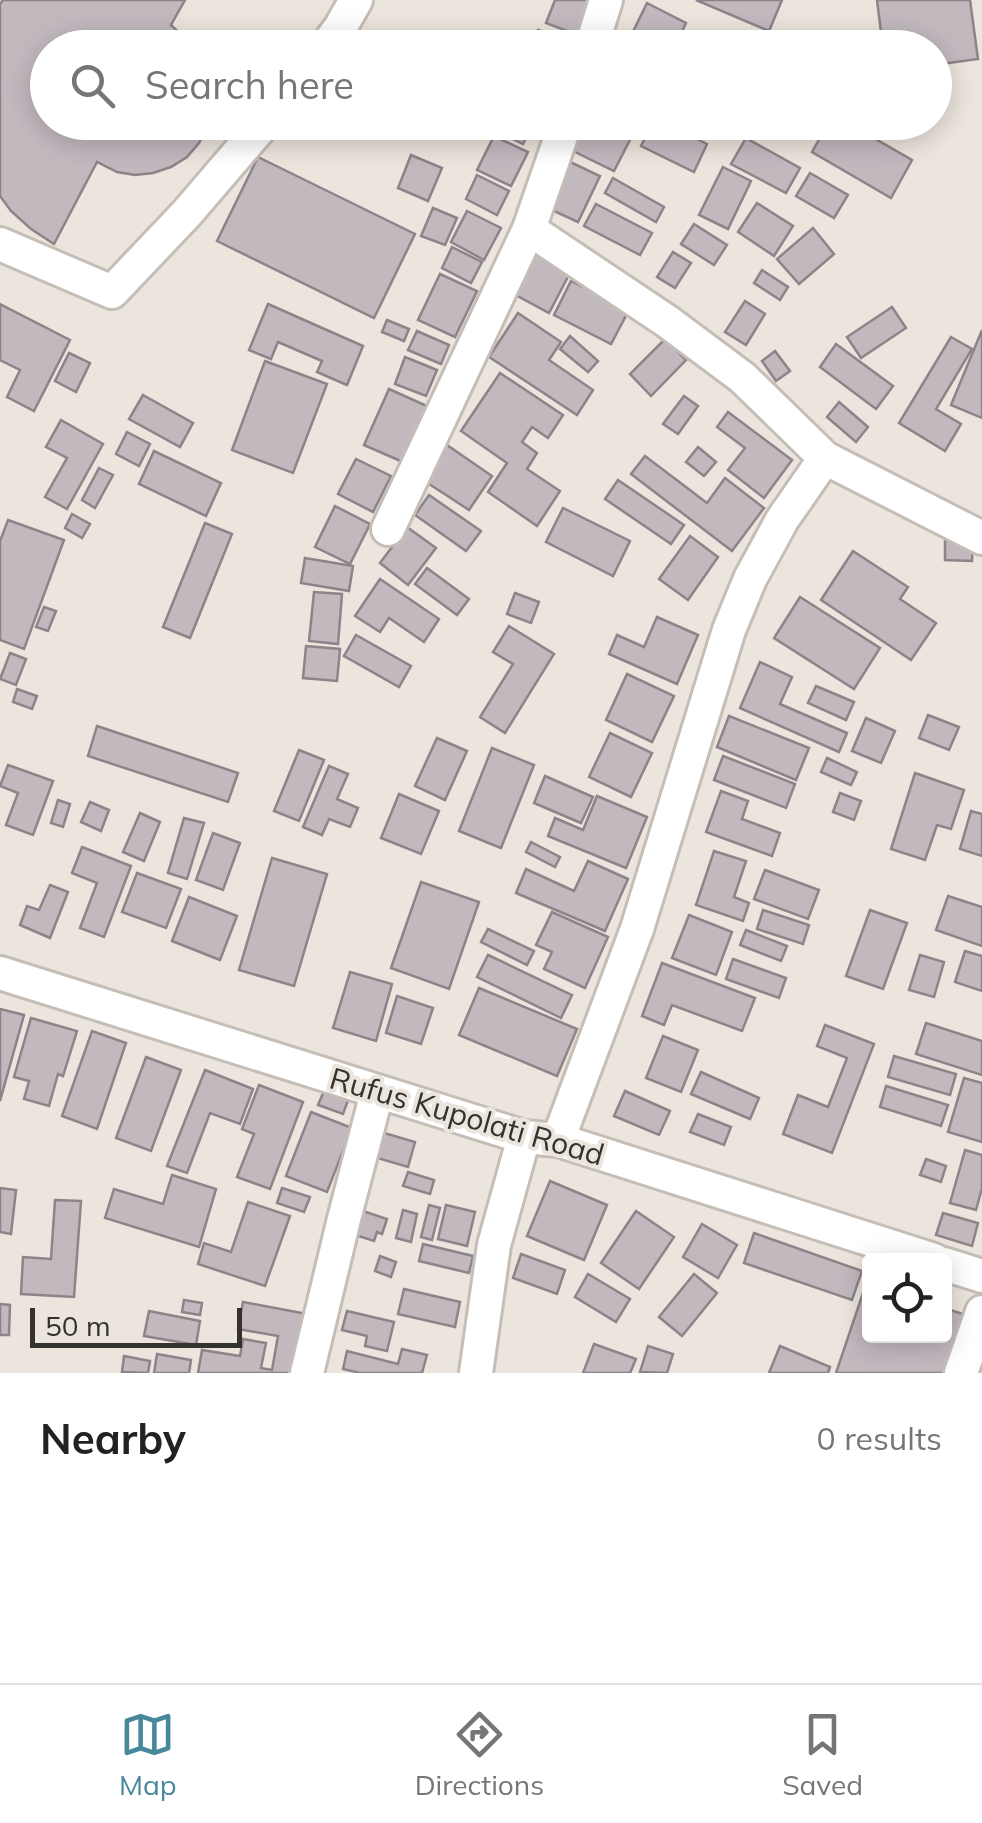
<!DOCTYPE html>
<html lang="en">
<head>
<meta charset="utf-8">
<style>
	:root { --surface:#fff; --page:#f6f6f6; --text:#222; --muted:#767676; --line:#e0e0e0; --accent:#47889b }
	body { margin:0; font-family:Mulish,sans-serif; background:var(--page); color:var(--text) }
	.controls { position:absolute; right:30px; bottom:30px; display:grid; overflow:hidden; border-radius:10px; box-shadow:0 5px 25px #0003 }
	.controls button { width:90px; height:90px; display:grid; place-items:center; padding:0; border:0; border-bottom:2px solid var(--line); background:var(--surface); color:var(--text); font:50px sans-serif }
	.scale { position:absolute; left:30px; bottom:25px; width:212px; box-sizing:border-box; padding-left:10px; border:5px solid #34322f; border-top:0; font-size:28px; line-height:35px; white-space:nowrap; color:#34322f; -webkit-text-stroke:8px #ece5dd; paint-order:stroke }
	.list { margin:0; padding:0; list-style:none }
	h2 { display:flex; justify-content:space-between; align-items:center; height:130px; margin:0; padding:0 40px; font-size:42px }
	h2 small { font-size:32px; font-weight:400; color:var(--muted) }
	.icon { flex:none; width:55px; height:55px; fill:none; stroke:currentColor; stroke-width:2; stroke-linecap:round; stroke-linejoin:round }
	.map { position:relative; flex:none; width:982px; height:1373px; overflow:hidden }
	.search { position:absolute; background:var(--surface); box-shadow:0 5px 25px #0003; left:30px; right:30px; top:30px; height:110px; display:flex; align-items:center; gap:25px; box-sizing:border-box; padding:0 35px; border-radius:55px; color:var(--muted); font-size:38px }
	.sheet { height:310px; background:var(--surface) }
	nav { display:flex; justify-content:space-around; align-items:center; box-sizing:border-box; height:140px; border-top:2px solid var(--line); background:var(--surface); font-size:28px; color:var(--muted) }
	nav a { display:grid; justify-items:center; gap:5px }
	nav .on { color:var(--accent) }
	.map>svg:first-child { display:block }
	.building { fill:#c2b9bf; stroke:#8c8489; stroke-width:2.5 }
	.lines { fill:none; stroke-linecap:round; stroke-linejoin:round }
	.minor-casing { stroke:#c5beb7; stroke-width:38 }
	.minor { stroke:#fff; stroke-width:32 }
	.labels { text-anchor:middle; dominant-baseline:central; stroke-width:8; stroke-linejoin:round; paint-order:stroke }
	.street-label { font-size:30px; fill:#34322f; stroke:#ece5dd }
</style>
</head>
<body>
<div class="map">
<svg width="982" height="1373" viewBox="0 0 982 1373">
	<rect width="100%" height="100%" fill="#ece5dd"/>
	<g class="building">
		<polygon points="3,0 185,0 171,25 195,48 48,48 48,122 210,122 199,143 187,157 171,167 153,173 135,175 117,172 97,162 54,244 31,229 11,211 0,196 0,4"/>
		<polygon points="555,0 594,0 580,36 546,23"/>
		<polygon points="696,0 782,0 769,31"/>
		<polygon points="877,0 970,0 978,59 934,65 934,48 883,48"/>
		<polygon points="647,3 686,23 674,48 639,48 628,42"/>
		<polygon points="538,30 569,41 566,48 531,48"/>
		<polygon points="753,36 770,48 745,48"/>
		<polygon points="501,122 534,122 523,144 497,131"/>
		<polygon points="582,122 625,122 636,128 614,171 569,149"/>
		<polygon points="653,122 663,122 707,144 694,172 641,146"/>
		<polygon points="689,122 719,122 713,135"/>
		<polygon points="829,122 846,122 912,160 891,198 812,152"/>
		<polygon points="494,136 528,152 511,186 477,170"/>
		<polygon points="746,138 800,168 786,193 731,164"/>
		<polygon points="411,155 442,168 428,201 398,188"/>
		<polygon points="258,157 415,234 374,318 217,241"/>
		<polygon points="566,160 600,176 578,222 543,206"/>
		<polygon points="723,167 751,181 728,229 699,215"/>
		<polygon points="810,173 848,195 834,218 796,196"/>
		<polygon points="477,175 509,191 497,215 466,199"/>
		<polygon points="613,178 664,207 656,222 605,193"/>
		<polygon points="757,203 793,226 774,256 738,232"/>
		<polygon points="596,204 652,233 640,255 584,226"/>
		<polygon points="433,208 457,218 445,245 421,236"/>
		<polygon points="467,211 501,228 484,260 451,242"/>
		<polygon points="694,224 727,245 714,265 681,244"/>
		<polygon points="813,228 834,254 799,284 777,259"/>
		<polygon points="452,247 482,262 471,283 442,268"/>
		<polygon points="535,250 572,269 549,313 512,293"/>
		<polygon points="673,252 691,263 675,288 657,277"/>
		<polygon points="762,270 788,287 780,300 754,283"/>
		<polygon points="440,274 477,291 455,337 418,320"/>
		<polygon points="571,281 629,310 611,344 554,315"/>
		<polygon points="745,301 765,314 746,345 725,332"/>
		<polygon points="0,304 70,340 34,411 7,397 20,370 0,360"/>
		<polygon points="268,304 363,346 347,385 317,372 322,361 278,342 271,359 249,350"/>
		<polygon points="892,307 906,328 861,358 847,337"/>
		<polygon points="518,313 561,342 549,360 593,390 577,415 489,357"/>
		<polygon points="387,320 409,329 404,341 382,332"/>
		<polygon points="982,330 982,418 951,405"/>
		<polygon points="417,331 449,345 441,364 408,350"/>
		<polygon points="570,336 598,361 588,372 560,349"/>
		<polygon points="951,337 972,349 936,409 961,424 945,451 899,423"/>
		<polygon points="665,339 686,360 651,396 630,374"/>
		<polygon points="836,344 893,386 876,409 820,367"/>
		<polygon points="775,351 790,371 776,381 762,361"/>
		<polygon points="69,353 90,363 76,392 55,381"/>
		<polygon points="405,357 437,370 426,396 395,384"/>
		<polygon points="265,361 327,384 293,473 232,450"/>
		<polygon points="500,373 563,415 548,438 532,427 522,442 537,453 527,469 560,491 537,526 488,492 507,463 461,431"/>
		<polygon points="389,389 429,407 405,463 364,445"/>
		<polygon points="143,395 193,423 180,447 129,419"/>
		<polygon points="684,396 698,406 678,434 663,424"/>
		<polygon points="839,402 868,427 856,442 827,417"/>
		<polygon points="728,412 792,460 764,498 728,470 745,448 717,427"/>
		<polygon points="61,420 103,444 67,509 45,497 67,458 46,447"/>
		<polygon points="127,432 150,444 139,466 116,454"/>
		<polygon points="447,445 492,476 469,510 423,480"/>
		<polygon points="698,447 716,462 704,476 686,462"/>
		<polygon points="154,451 221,483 206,516 139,484"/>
		<polygon points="645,456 707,503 725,478 764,508 732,551 631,474"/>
		<polygon points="356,459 391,476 373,512 338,494"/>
		<polygon points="99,468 113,475 95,508 82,500"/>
		<polygon points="618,480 684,525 671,544 605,499"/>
		<polygon points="429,495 481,531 466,551 415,515"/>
		<polygon points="335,506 370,524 350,564 315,547"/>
		<polygon points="563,508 630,541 613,576 546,542"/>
		<polygon points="72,514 90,524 82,538 65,528"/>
		<polygon points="8,520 64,540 24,649 0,640 0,541"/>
		<polygon points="205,523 232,534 190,638 163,627"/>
		<polygon points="407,527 436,548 408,585 380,563"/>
		<polygon points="690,536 718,557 688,600 659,579"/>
		<polygon points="945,540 973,541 972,561 945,560"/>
		<polygon points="853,551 908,587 900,599 936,623 911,660 821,600"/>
		<polygon points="305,558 353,566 349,591 301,583"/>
		<polygon points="427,568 469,599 457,615 415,584"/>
		<polygon points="380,579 439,619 424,642 389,618 380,632 355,616"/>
		<polygon points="314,592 342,594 338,644 309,641"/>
		<polygon points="515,593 539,602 531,623 507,614"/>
		<polygon points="800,597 880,648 854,689 774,638"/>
		<polygon points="44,607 56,611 48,631 36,627"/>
		<polygon points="657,617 698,635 677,684 609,654 617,635 644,647"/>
		<polygon points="509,626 554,654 505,733 480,717 513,664 493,652"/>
		<polygon points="356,635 411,666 399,687 344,656"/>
		<polygon points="306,646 340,649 337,681 303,678"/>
		<polygon points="10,653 26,659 16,685 0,679"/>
		<polygon points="760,662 792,677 780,704 847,733 839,752 740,708"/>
		<polygon points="627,674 674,696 652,742 606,720"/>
		<polygon points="816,686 854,702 846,720 808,703"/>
		<polygon points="17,689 37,696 32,709 13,702"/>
		<polygon points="928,715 959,727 949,750 919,738"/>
		<polygon points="729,716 809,748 796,780 717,747"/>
		<polygon points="866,718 895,731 881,763 852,751"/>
		<polygon points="97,726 238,773 228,802 88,756"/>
		<polygon points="610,733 652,753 631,797 589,777"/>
		<polygon points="437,738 467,751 445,800 415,786"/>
		<polygon points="492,748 534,765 501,848 459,831"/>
		<polygon points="299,750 324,760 299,821 274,811"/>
		<polygon points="723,756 795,784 786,808 714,780"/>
		<polygon points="827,758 857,772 851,785 821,772"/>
		<polygon points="8,765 53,781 33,835 6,825 18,793 0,786"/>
		<polygon points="329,766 348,774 337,799 358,808 350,827 329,819 322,835 303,827"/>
		<polygon points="915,773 964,790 951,829 937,825 925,860 891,849"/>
		<polygon points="545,776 593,797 581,823 534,803"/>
		<polygon points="721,791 748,801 742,819 780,833 772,856 706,832"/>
		<polygon points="840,793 861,801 854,820 833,812"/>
		<polygon points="399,794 439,811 421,854 381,838"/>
		<polygon points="597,796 647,817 626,868 548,836 555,818 583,830"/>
		<polygon points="58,800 70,804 63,827 51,823"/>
		<polygon points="90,802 109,810 101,831 81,822"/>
		<polygon points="971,811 982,814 982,856 960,849"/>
		<polygon points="140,813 160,822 144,861 123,852"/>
		<polygon points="184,818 204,823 187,879 168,873"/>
		<polygon points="213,833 240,843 223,890 196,880"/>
		<polygon points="531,842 560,857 555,867 526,852"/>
		<polygon points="82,847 131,866 104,937 80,928 97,883 72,873"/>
		<polygon points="714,851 746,861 734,897 749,903 743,921 696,905"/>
		<polygon points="272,858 327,874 294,986 239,970"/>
		<polygon points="588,861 628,879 605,931 516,893 526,869 574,891"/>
		<polygon points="765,870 819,890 808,919 754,899"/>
		<polygon points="137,873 181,889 166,928 122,912"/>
		<polygon points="421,882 479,902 449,989 391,968"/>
		<polygon points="50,885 68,892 50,938 20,925 27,906 39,910"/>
		<polygon points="948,896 982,907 982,946 936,930"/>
		<polygon points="189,897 237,916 220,960 172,941"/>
		<polygon points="763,910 809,925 803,944 757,929"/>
		<polygon points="870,910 907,923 883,989 846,976"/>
		<polygon points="552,912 608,937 585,988 544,969 552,952 536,945"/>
		<polygon points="689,915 732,932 716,975 672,958"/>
		<polygon points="488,929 534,951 527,965 481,942"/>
		<polygon points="746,930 787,946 781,961 740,945"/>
		<polygon points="965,951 982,956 982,991 955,982"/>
		<polygon points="488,955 572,995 561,1018 477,977"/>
		<polygon points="920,955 944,962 934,997 909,990"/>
		<polygon points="733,959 786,978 779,998 726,979"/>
		<polygon points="662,963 755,998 742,1031 672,1005 664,1025 642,1016"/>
		<polygon points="350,972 392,984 376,1041 333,1028"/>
		<polygon points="479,988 577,1029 557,1076 459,1035"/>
		<polygon points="397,996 433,1008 421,1044 386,1033"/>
		<polygon points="0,1009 24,1015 0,1101"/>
		<polygon points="31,1018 77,1031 63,1076 58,1074 49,1106 24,1099 29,1081 14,1077"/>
		<polygon points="926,1023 982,1041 982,1075 916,1054"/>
		<polygon points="825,1025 874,1044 832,1153 783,1134 798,1095 828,1107 847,1058 817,1046"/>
		<polygon points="92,1031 126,1043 97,1129 62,1116"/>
		<polygon points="663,1036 698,1050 681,1092 646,1078"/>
		<polygon points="894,1056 956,1074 950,1095 888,1077"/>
		<polygon points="146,1057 181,1070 151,1151 116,1138"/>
		<polygon points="205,1070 253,1089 240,1124 210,1113 187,1173 167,1166"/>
		<polygon points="701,1072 759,1098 750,1119 691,1094"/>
		<polygon points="964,1078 982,1083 982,1142 948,1132"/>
		<polygon points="259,1085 303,1102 270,1189 237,1177 254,1134 242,1129"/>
		<polygon points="326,1086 350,1095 343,1114 318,1105"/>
		<polygon points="886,1086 948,1105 941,1126 880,1107"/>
		<polygon points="625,1091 670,1111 659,1135 614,1116"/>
		<polygon points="311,1112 352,1128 327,1192 286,1176"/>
		<polygon points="698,1114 731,1127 724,1145 690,1132"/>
		<polygon points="381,1132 415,1142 408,1167 374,1157"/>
		<polygon points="965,1150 982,1155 982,1188 976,1210 950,1203"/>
		<polygon points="926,1159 946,1166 941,1182 920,1175"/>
		<polygon points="408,1172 434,1180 430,1194 403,1186"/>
		<polygon points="172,1175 216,1189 199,1247 105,1218 114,1189 163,1204"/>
		<polygon points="550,1181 607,1205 584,1260 527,1236"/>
		<polygon points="0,1188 16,1190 11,1234 0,1232"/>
		<polygon points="282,1188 310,1197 304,1212 277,1203"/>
		<polygon points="55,1200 81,1201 74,1297 21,1294 23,1257 51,1259"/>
		<polygon points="248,1202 290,1216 265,1286 198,1264 204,1243 231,1252"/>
		<polygon points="429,1205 440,1208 432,1240 421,1237"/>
		<polygon points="446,1205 475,1212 467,1246 438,1239"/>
		<polygon points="360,1210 387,1219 382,1234 377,1232 374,1241 352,1234"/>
		<polygon points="403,1210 417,1214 411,1242 396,1238"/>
		<polygon points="636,1211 674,1237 639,1289 601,1263"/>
		<polygon points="943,1213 978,1223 972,1246 936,1235"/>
		<polygon points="702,1224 737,1245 718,1278 683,1257"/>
		<polygon points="754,1233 862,1271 852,1300 744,1263"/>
		<polygon points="423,1244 473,1256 469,1273 419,1261"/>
		<polygon points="521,1254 565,1270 557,1294 513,1278"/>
		<polygon points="380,1256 396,1262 391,1277 375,1271"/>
		<polygon points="588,1274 630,1299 616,1322 575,1297"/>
		<polygon points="694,1274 717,1293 682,1336 659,1317"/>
		<polygon points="867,1281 870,1282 870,1336 944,1336 944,1308 966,1315 946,1373 836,1373"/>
		<polygon points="404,1289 460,1302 455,1327 398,1314"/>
		<polygon points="184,1300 202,1303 200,1315 182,1312"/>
		<polygon points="243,1302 307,1314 296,1373 198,1373 202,1350 240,1356 243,1339 266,1343 261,1368 272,1370 278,1336 238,1329"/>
		<polygon points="0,1304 10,1305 9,1335 0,1335"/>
		<polygon points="149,1311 200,1321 196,1345 144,1336"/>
		<polygon points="347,1311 394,1322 387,1351 365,1346 367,1336 342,1330"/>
		<polygon points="594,1344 636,1359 630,1373 583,1373"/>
		<polygon points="648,1346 673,1354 667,1373 640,1372"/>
		<polygon points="780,1346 830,1367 828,1373 769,1373"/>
		<polygon points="402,1349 427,1355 422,1373 360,1373 343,1369 347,1351 398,1364"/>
		<polygon points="157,1354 191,1360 189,1373 154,1373"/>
		<polygon points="124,1356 150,1361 148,1373 122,1372"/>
	</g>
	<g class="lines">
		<defs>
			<g id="minor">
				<polyline points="325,48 340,28 356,0"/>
				<polyline points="591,48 606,0"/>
				<polyline points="529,229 668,322 743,378 825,458 982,538"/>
				<polyline points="0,244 112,292 187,213 265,122"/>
				<polyline points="388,529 529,229 566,122"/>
				<polyline points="0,973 524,1137 558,1140 934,1260"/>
				<polyline points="558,1140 637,929 729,630 750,579 782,520 825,458"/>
				<polyline points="944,1264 982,1276"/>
				<polyline points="307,1373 344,1219 377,1093"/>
				<polyline points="476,1373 494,1245 524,1137"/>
				<polyline points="961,1373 982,1312"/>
			</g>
		</defs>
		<use href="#minor" class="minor-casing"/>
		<use href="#minor" class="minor"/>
	</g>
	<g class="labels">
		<g class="street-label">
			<text transform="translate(467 1116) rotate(16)">Rufus Kupolati Road</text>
		</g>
	</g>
</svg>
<div class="controls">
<button><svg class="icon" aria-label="locate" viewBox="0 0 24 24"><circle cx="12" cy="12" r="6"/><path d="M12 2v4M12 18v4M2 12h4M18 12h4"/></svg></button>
</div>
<div class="scale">50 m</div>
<div class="search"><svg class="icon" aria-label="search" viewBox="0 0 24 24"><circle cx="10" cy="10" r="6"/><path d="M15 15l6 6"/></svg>Search here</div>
</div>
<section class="sheet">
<h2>Nearby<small>0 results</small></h2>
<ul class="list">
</ul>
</section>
<nav>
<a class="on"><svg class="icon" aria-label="map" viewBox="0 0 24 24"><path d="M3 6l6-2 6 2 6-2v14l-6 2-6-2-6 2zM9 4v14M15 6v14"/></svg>Map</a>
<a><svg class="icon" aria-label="directions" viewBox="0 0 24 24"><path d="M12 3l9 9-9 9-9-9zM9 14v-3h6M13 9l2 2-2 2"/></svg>Directions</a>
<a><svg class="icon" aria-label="saved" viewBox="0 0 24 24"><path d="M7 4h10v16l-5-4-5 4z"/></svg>Saved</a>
</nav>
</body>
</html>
